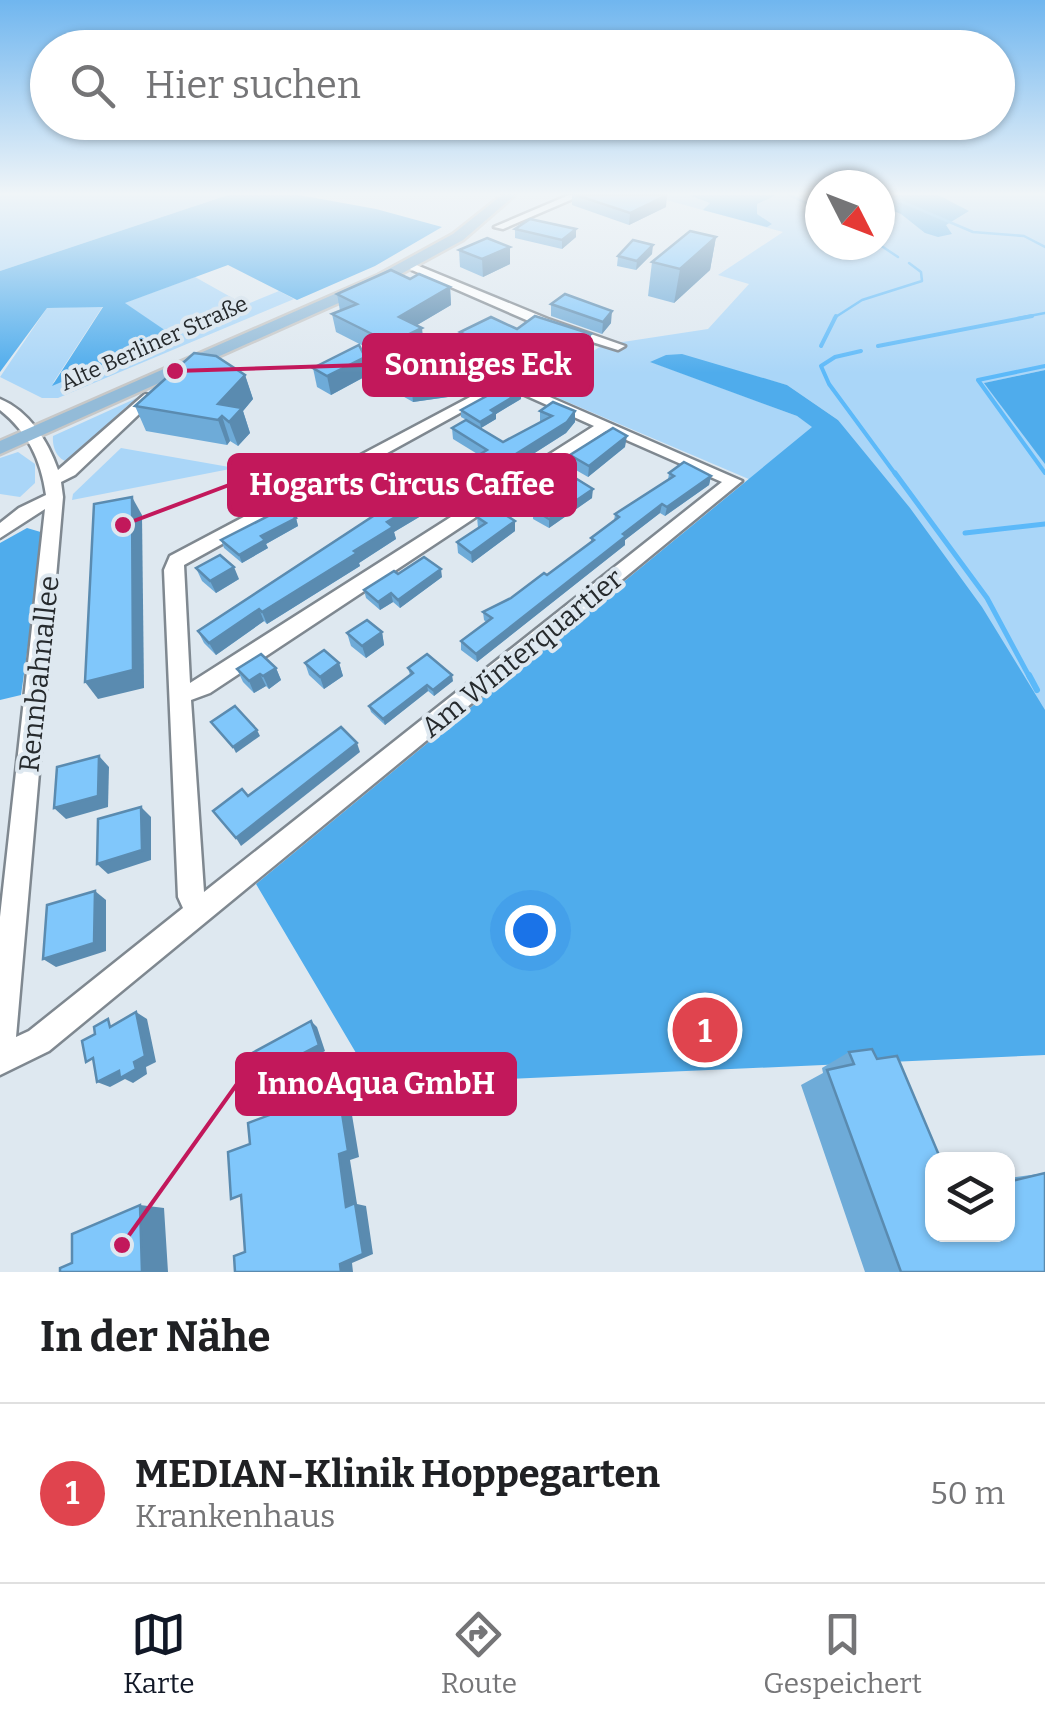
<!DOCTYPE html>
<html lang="de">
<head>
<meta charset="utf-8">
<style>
	:root { --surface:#fff; --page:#f6f6f6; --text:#202124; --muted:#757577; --line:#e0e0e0; --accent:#111827 }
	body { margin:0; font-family:Bitter,serif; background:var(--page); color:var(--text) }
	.controls { position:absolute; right:30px; bottom:30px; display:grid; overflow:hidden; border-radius:20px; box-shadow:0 2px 8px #0004 }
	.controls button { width:90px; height:90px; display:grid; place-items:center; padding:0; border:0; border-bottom:2px solid var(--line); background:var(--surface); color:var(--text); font:50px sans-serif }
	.compass { position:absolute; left:805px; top:170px; width:90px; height:90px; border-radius:50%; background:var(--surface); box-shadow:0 2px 8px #0004; rotate:132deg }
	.you { position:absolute; left:530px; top:930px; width:35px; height:35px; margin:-25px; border:8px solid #fff; border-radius:50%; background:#1a73e8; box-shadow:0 0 0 15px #1a73e833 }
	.badge { display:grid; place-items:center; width:65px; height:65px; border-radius:50%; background:var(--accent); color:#fff; font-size:32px; font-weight:700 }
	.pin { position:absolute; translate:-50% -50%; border:5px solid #fff; box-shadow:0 2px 10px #0006 }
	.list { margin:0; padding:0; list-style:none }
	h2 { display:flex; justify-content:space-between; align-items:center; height:130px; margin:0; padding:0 40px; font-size:42px }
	h2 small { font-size:32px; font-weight:400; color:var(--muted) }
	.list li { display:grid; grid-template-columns:65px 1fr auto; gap:30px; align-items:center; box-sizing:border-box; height:180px; padding:0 40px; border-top:2px solid var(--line) }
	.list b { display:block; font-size:38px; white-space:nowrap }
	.list p { margin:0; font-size:32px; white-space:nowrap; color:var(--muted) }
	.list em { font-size:32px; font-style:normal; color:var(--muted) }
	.icon { flex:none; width:55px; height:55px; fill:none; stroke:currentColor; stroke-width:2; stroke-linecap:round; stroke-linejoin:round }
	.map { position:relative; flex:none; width:1045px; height:1272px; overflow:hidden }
	.search { position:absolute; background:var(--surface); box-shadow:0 2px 8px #0004; left:30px; right:30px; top:30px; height:110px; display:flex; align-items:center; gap:25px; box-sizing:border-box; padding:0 35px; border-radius:55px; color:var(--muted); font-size:38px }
	.sheet { height:310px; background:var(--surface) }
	nav { display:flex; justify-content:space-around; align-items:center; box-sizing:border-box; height:140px; border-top:2px solid var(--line); background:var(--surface); font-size:28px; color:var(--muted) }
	nav a { display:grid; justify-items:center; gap:5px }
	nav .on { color:var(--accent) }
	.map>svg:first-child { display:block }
	.green { fill:#aad6f8 }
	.forest { fill:#4facec }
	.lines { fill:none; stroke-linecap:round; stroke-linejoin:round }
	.stream-far3 { stroke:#5cb9f9; stroke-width:2.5 }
	.stream-far2 { stroke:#5cb9f9; stroke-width:4 }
	.stream-far1 { stroke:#5cb9f9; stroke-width:5 }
	.stream { stroke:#5cb9f9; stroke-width:6 }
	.minor-casing { stroke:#7f8890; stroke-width:5 }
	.major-casing { stroke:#c7c8c8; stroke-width:5 }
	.minor { fill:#fff; fill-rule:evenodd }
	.major { fill:#93bbd8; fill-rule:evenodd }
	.wall { fill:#6eabd8 }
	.shaded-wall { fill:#5a8bb0 }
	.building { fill:#80c7fb; stroke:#5a8bb0; stroke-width:2.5 }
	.labels { text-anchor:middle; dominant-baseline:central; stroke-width:8; stroke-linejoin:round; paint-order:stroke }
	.far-street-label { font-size:22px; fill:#262a2d; stroke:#dee8f0 }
	.street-label { font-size:28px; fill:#262a2d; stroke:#dee8f0 }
	.leader { fill:none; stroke:#c2185b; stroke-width:4 }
	.callout-dot { fill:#c2185b; stroke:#dee8f0; stroke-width:4 }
	.callout { fill:#c2185b; stroke:#c2185b; stroke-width:4 }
	.callout-label { font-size:30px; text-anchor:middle; font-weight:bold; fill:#fff }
</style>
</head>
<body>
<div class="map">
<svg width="1045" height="1272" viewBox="0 0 1045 1272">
	<rect width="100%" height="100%" fill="#dee8f0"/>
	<g class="green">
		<polygon points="0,195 228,195 0,271"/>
		<polygon points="648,195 820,195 820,245 880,245 880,195 1045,195 1045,370 985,383 1045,462 1045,712 838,420 787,385 734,370 651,362 797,416 813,427 751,480 544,392 587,367 577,361 603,345 708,329 749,284 718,275 783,232"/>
		<polygon points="195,277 245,305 279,291 294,299 58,398 42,398 0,377 47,308 103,306 53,383 171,335 124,303"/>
		<path d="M139,397L138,403L127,406L86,444L85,450L69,462C57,460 52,447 53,436Z"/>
		<polygon points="121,448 235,468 72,500 73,494"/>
		<polygon points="18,452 35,464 35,483 20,497 0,494 0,458"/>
	</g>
	<g class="forest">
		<polygon points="228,195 299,195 376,209 442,227 375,266 297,300 228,265 125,303 172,335 52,386 103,307 47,308 0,372 0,271"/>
		<polygon points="689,195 776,195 757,204 757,214 772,224 767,227 703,210 710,203"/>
		<polygon points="881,195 938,195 969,211 946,225 952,234 938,237 925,233 901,214 881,206 885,197"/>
		<polygon points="682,354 787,385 838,420 910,508 982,607 1045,710 1045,1055 375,1085 256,884 812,427 797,416 650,362 666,355"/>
		<polygon points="1045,370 1045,464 984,383"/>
		<polygon points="27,528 44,533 21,695 0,700 0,543"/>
	</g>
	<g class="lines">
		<g class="stream-far3">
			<polyline points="790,195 820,210"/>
			<polyline points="886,195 973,232 1024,236 1045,247"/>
			<polyline points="880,245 898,257"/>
			<polyline points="834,318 862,300 922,281 921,272 909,263"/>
			<polyline points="1019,318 1045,313"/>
		</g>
		<g class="stream-far2">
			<polyline points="821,346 836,316"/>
			<polyline points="878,346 1032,316"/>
			<polyline points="861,351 835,357 821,366 829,384 896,475"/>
			<polyline points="1045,366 978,380 1045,473"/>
		</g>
		<g class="stream-far1">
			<polyline points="895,473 987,598 1030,678"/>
			<polyline points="965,533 1045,524"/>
		</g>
		<polyline class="stream" points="1029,675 1037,690"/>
		<defs>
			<g id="minor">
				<polygon points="569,195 582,195 503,229 494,227"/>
				<polygon points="409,262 548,319 625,346 618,350 538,325 405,267 405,263"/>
				<path d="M506,378L742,481L49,1051L0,1075V917L45,509L0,538V523L19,508L46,495C41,460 28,432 0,410V399C29,411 48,441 58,470L145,394L157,397L75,475L61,482L63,497L16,1037L29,1031L183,908L178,897L164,570L170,556ZM507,387L594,426L190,683L184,565ZM606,431L722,482L204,892L191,700L210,693Z"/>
			</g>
			<polygon id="major" points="502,195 515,195 463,240 388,281 0,454 0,441 378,275 453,234"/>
		</defs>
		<use href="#minor" class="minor-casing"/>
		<use href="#major" class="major-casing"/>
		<use href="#minor" class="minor"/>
		<use href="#major" class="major"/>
	</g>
	<g class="wall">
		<polygon points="572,195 665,195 666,207 629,225 572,205"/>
		<polygon points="515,229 576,229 576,237 562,249 515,238"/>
		<polygon points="716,237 710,270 674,303 648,296 652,262"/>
		<polygon points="459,250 510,264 483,277 460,267"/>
		<polygon points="652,254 636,270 617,266 618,256"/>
		<polygon points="410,279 450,287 451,305 417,325 424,346 459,366 460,384 455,396 413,402 392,390 385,357 336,332 332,314 340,311 337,294"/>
		<polygon points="551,304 611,323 602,334 551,316"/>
		<polygon points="517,329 591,345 540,384 460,344 460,332"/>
		<polygon points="313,368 368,375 331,395 317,387"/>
		<polygon points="245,375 253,399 243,411 250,433 238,446 230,441 227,445 146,431 135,406"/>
		<polygon points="521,399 496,414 496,419 481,428 461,417 461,410"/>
		<polygon points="540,411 575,411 575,422 566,433 450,507 432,495 430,484 479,455 453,439 452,428 503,442 540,422"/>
		<polygon points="625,447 588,477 569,466 570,455"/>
		<polygon points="669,473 711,476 709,485 665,516 660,513 625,540 625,545 477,662 461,650 461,641 486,622 484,620 483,612 511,598 547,575 591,542 591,538 614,521 615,514 668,480"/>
		<polygon points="354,477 431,510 394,532 396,539 359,563 360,566 267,624 264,621 216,655 204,643 198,631 382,510 357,490"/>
		<polygon points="559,485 592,498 549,528 533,519 533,509 558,492"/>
		<polygon points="307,488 336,488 339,501 323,510 310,501"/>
		<polygon points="477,517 515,521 515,531 472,563 458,553 457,542 478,528"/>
		<polygon points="296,518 298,526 266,544 268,548 242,563 224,548 221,540"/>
		<polygon points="196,568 239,579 216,593 202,581"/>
		<polygon points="398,574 442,577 400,608 393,602 380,610 366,598 364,590"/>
		<polygon points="382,632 384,645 366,658 351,646 347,633"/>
		<polygon points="305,663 339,663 343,676 324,689 309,675"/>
		<polygon points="276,668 281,680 269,689 266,686 254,693 243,682 237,669"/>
		<polygon points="408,668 453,681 434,696 428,691 385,725 371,712 369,706 410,675"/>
		<polygon points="849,1052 932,1234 1008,1234 1008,1178 1045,1173 1045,1272 865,1272 801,1085 823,1073 822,1068"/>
	</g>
	<g class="shaded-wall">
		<polygon points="667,195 666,207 629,225 630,213"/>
		<polygon points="576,229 576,237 562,249 562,240"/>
		<polygon points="716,237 710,270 674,303 680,269"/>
		<polygon points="653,245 652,254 636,270 637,261"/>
		<polygon points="510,247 510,264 483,277 482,259"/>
		<polygon points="450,287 451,305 402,334 399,317"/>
		<polygon points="612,311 611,323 602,334 603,322"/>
		<polygon points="422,328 424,346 395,341"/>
		<polygon points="591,334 591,345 540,384 540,372"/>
		<polygon points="365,357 368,375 331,395 327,376"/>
		<polygon points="459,366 460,384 455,396 413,402 411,383"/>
		<polygon points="245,375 253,399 243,411 250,433 238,446 229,422 218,404"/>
		<polygon points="521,392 521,399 496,414 496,419 481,428 480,422 491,410"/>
		<polygon points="575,411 575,422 566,433 450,507 449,496"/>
		<polygon points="222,416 230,441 227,445 218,420"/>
		<polygon points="627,436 625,447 588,477 589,466"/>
		<polygon points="711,476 709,485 665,516 667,507"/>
		<polygon points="336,488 339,501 323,510 319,497"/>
		<polygon points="593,489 592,498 549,528 549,519"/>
		<polygon points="132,497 142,515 144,688 98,699 85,682"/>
		<polygon points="429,497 431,510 394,532 396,539 359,563 360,566 267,624 262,612 354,551 387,522"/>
		<polygon points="662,504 660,513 625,540 625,545 477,662 476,654"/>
		<polygon points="296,518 298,526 266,544 268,548 242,563 239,555 261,536"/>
		<polygon points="515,521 515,531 472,563 471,553"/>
		<polygon points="234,567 239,579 216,593 210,581"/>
		<polygon points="441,569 442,577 400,608 398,600"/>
		<polygon points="391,593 393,602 380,610 378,602"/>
		<polygon points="259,609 264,621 216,655 209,643"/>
		<polygon points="382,632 384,645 366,658 362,646"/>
		<polygon points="339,663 343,676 324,689 320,677"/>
		<polygon points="276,668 281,680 269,689 263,676"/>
		<polygon points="260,674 266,686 254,693 249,681"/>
		<polygon points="452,675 453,681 434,696 433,690"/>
		<polygon points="427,685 428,691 385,725 383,719"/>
		<polygon points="257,730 260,736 236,753 233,747"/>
		<polygon points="357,743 360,752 241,846 236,838"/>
		<polygon points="99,756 109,767 108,807 66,819 54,808"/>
		<polygon points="141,807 151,817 151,860 108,874 97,864"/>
		<polygon points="95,891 106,900 106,951 56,967 43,959"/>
		<polygon points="136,1012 147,1019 156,1062 146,1067 147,1074 133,1083 125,1079 110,1087 97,1082"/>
		<polygon points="311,1021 317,1027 325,1051 309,1060 311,1067 275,1087 268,1082 258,1088 250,1083 302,1054"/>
		<polygon points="318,1097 330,1106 332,1122 320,1114"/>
		<polygon points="341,1107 352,1115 359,1157 350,1160 357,1204 366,1206 373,1254 352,1263 353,1272 341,1272 340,1264 346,1207 339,1154"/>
		<polygon points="140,1205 164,1208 168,1272 142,1272"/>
	</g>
	<g class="building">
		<polygon points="576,195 667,195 630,213"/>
		<polygon points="530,219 576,229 562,240 515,229"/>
		<polygon points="690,231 716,237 680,269 652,262"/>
		<polygon points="487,238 510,247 482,259 459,250"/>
		<polygon points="633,240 653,245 637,261 618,256"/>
		<polygon points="391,270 410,279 419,274 450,287 399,317 422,328 395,341 451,350 459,366 453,377 411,383 389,372 382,339 332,314 357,304 337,294"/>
		<polygon points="565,294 612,311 603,322 551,304"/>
		<polygon points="535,316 591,334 540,372 460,332 491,317 517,329"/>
		<polygon points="359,345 365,357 327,376 313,368"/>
		<polygon points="194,353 216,356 245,375 218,404 242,408 229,422 222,416 218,420 135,406"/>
		<polygon points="507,385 521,392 491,410 495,413 480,422 461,410"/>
		<polygon points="553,402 575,411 567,422 449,496 430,484 487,450 452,428 466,420 503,442 552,416 540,411"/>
		<polygon points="613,428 627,436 589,466 570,455"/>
		<polygon points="684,462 711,476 667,507 662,504 623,534 626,536 476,654 461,641 492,618 483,612 511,598 544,573 547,575 594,540 591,538 619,517 615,514 674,476 669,473"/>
		<polygon points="369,468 399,488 408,483 429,497 387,522 393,527 354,551 357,553 262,612 259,609 209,643 198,631 390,505 354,477"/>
		<polygon points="572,476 593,489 549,519 533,509 564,489 559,485"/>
		<polygon points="132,497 133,670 85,682 94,504"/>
		<polygon points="493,507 515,521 471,553 457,542 486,523 477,517"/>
		<polygon points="284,508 296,518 261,536 265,540 239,555 221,540"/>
		<polygon points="220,555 234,567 210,581 196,568"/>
		<polygon points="424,557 441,569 398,600 391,593 378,602 364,590 394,571 398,574"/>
		<polygon points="367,620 382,632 362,646 347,633"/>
		<polygon points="324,650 339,663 320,677 305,663"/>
		<polygon points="261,654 276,668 263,676 260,674 249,681 237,669"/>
		<polygon points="427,654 452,675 433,690 427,685 383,719 369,706 413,673 408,668"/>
		<polygon points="235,706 257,730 233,747 211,722"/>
		<polygon points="341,727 357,743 236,838 213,811 242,789 248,796"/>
		<polygon points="99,756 98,796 54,808 57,767"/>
		<polygon points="141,807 142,850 97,864 98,819"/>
		<polygon points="95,891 94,943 43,959 47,905"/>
		<polygon points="136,1012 145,1056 134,1062 136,1069 120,1078 119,1071 97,1082 93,1058 86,1062 82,1041 95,1034 94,1027 108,1019 110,1027"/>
		<polygon points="311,1021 319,1045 302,1054 304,1061 268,1082 265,1074 250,1083 243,1058"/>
		<polygon points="872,1049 877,1059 897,1056 941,1160 932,1160 932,1234 1008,1234 1008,1182 1045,1173 1045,1272 901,1272 827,1070 854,1064 849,1052"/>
		<polygon points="318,1097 320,1114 341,1107 348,1151 339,1154 346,1207 355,1203 363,1254 340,1264 341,1272 235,1272 234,1256 245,1252 241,1195 231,1199 228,1152 250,1144 248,1123"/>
		<polygon points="140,1205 142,1272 60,1272 60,1268 72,1263 72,1234"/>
	</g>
	<linearGradient id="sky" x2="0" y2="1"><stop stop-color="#70b6ef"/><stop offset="0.52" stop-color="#f0f5f8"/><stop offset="1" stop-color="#f0f5f8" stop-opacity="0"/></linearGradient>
	<rect width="1045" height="373" fill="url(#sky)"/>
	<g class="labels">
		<g class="far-street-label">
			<text transform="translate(154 343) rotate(-24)">Alte Berliner Straße</text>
		</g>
		<g class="street-label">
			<text transform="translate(522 653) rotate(-39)">Am Winterquartier</text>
			<text transform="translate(39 674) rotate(-84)">Rennbahnallee</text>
		</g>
	</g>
	<path class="leader" d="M175 371L364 365M123 525L229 485M122 1245L237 1084"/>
	<g class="callout-dot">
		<circle cx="175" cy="371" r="10"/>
		<circle cx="123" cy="525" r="10"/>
		<circle cx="122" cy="1245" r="10"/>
	</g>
	<g class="callout">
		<rect x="364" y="335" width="228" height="60" rx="10"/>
		<rect x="229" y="455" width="346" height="60" rx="10"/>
		<rect x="237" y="1054" width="278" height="60" rx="10"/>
	</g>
	<g class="callout-label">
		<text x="478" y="375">Sonniges Eck</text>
		<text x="402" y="495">Hogarts Circus Caffee</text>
		<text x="376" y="1094">InnoAqua GmbH</text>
	</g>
</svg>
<div class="controls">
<button><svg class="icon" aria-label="layers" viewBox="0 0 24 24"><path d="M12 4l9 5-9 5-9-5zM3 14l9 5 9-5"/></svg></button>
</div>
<svg class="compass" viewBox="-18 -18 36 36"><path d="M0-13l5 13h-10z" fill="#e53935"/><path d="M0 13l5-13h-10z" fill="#757577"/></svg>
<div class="you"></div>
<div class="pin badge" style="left:705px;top:1030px;background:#e0444e">1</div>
<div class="search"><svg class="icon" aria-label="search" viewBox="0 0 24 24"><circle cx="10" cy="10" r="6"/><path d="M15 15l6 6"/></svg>Hier suchen</div>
</div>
<section class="sheet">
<h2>In der Nähe<small></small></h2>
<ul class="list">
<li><span class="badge" style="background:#e0444e">1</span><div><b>MEDIAN-Klinik Hoppegarten</b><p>Krankenhaus</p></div><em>50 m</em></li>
</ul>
</section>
<nav>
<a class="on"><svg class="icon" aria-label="map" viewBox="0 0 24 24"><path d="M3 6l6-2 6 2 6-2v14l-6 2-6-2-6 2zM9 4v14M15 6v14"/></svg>Karte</a>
<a><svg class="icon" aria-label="directions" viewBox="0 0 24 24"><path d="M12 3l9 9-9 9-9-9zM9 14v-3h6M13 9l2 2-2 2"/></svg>Route</a>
<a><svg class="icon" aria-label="saved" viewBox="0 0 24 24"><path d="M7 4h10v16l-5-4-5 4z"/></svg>Gespeichert</a>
</nav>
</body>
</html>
